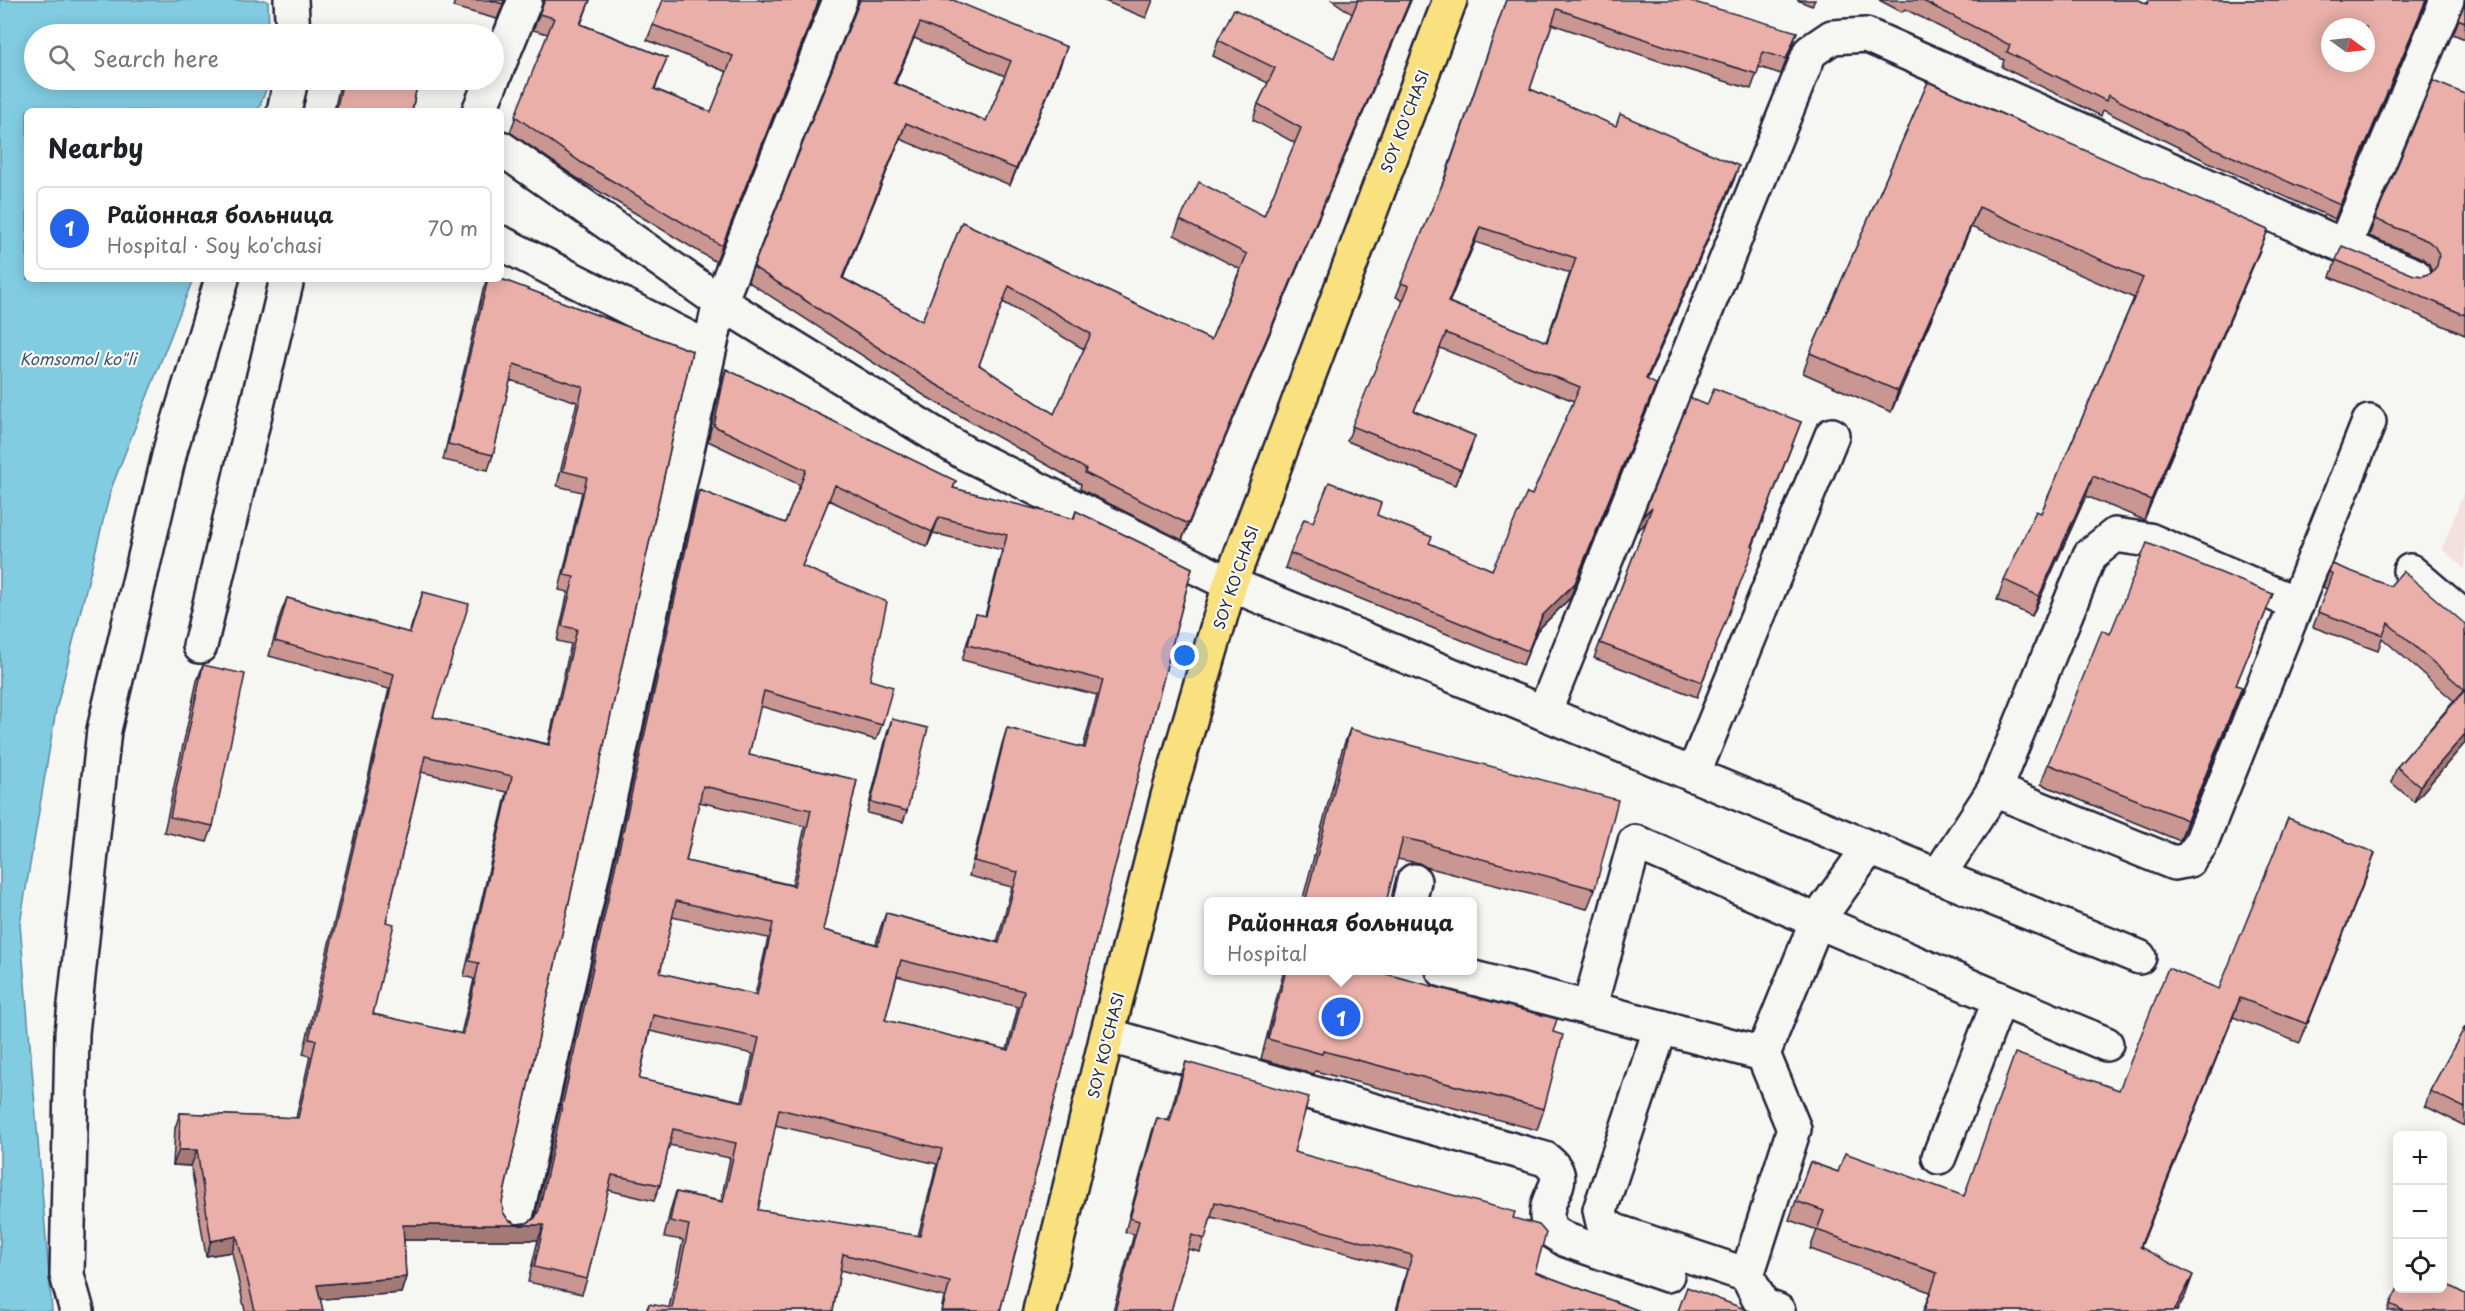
<!DOCTYPE html>
<html lang="en">
<head>
<meta charset="utf-8">
<style>
	:root { --surface:#fff; --page:#f6f6f6; --text:#202124; --muted:#757577; --line:#e0e0e0; --accent:#2563eb }
	body { margin:0; font-family:"Playpen Sans",sans-serif; background:var(--page); color:var(--text) }
	.controls { position:absolute; right:18px; bottom:18px; display:grid; overflow:hidden; border-radius:9px; box-shadow:0 3px 15px #0003 }
	.controls button { width:54px; height:54px; display:grid; place-items:center; padding:0; border:0; border-bottom:2px solid var(--line); background:var(--surface); color:var(--text); font:30px sans-serif }
	.compass { position:absolute; left:2321px; top:18px; width:54px; height:54px; border-radius:50%; background:var(--surface); box-shadow:0 3px 15px #0003; rotate:105deg }
	.you { position:absolute; left:1185px; top:656px; width:21px; height:21px; margin:-15px; border:4px solid #fff; border-radius:50%; background:#1a73e8; box-shadow:0 0 0 9px #1a73e833 }
	.badge { display:grid; place-items:center; width:39px; height:39px; border-radius:50%; background:var(--accent); color:#fff; font-size:20px; font-weight:700 }
	.pin { position:absolute; translate:-50% -50%; border:3px solid #fff; box-shadow:0 2px 6px #0006 }
	.popup { position:absolute; left:1204px; top:897px; width:273px; height:78px; box-sizing:border-box; display:grid; place-content:center; border-radius:9px; background:var(--surface); filter:drop-shadow(0 2px 4px #0005); font-size:20px; white-space:nowrap; color:var(--muted) }
	.popup b { font-size:22px; color:var(--text) }
	.popup::after { content:''; position:absolute; left:50%; top:100%; margin-left:-12px; border:12px solid transparent; border-top-color:var(--surface) }
	.list { margin:0; padding:0; list-style:none }
	h2 { display:flex; justify-content:space-between; align-items:center; height:78px; margin:0; padding:0 24px; font-size:26px }
	h2 small { font-size:20px; font-weight:400; color:var(--muted) }
	.list li { display:grid; grid-template-columns:39px 1fr auto; gap:18px; align-items:center; box-sizing:border-box; height:84px; margin:0 12px 12px; padding:0 12px; border:2px solid var(--line); border-radius:9px }
	.list b { display:block; font-size:22px; white-space:nowrap }
	.list p { margin:0; font-size:20px; white-space:nowrap; color:var(--muted) }
	.list em { font-size:20px; font-style:normal; color:var(--muted) }
	.icon { flex:none; width:33px; height:33px; fill:none; stroke:currentColor; stroke-width:2; stroke-linecap:round; stroke-linejoin:round }
	.map { position:relative; flex:none; width:2465px; height:1311px; overflow:hidden }
	.search { position:absolute; background:var(--surface); box-shadow:0 3px 15px #0003; left:24px; top:24px; width:480px; height:66px; display:flex; align-items:center; gap:15px; box-sizing:border-box; padding:0 21px; border-radius:33px; color:var(--muted); font-size:22px }
	.panel { position:absolute; background:var(--surface); box-shadow:0 3px 15px #0003; left:24px; top:108px; width:480px; height:174px; border-radius:9px }
	.map>svg:first-child { display:block }
	.built { fill:#f2e1dc }
	.water { fill:#82cce2; stroke:#5c889f; stroke-width:1.5 }
	.lines { fill:none; stroke-linecap:round; stroke-linejoin:round }
	.minor-casing { stroke:#22223b; stroke-width:38 }
	.major-casing { stroke:#22223b; stroke-width:38 }
	.minor { stroke:#f6f6f2; stroke-width:33 }
	.major { stroke:#fae180; stroke-width:33 }
	.wall { fill:#c99691; stroke:#22223b; stroke-width:1.5; fill-rule:evenodd }
	.shaded-wall { fill:#a47a76; stroke:#22223b; stroke-width:1.5 }
	.building { fill:#eaafa9; stroke:#22223b; stroke-width:1.5; fill-rule:evenodd }
	.labels { text-anchor:middle; dominant-baseline:central; stroke-width:4.5; stroke-linejoin:round; paint-order:stroke }
	.street-label { font-size:15px; fill:#22223b; stroke:#f6f6f2 }
	.water-label { font-size:16px; font-style:italic; fill:#3f556d; stroke:#f6f6f2 }
</style>
</head>
<body>
<div class="map">
<svg width="2465" height="1311" viewBox="0 0 2465 1311">
	<rect width="100%" height="100%" fill="#f6f6f2"/>
	<filter id="ink" filterUnits="userSpaceOnUse"><feTurbulence type="fractalNoise" baseFrequency=".0167" numOctaves="2"/><feDisplacementMap in="SourceGraphic" scale="12" xChannelSelector="R" yChannelSelector="G"/><feConvolveMatrix kernelMatrix="1 2 1 2 8 2 1 2 1" color-interpolation-filters="sRGB"/></filter>
	<g filter="url(#ink)">
		<polygon class="built" points="2465,489 2465,569 2442,549"/>
		<polygon class="water" points="0,0 265,0 268,2 269,34 34,34 34,80 269,81 258,111 27,111 27,279 193,279 111,489 56,710 20,924 52,1311 0,1311"/>
		<g class="lines">
			<defs>
				<g id="minor">
					<polyline points="291,0 293,34"/>
					<polyline points="840,0 720,302 965,453 1230,584 1544,713 1810,52 1832,37 1866,35 2344,246 2447,0"/>
					<polyline points="494,76 525,0"/>
					<polyline points="284,111 291,80"/>
					<polyline points="479,111 492,80"/>
					<polyline points="501,148 720,302 515,1221"/>
					<polyline points="501,243 708,348"/>
					<polyline points="2344,246 2414,275"/>
					<polyline points="2410,571 2465,618"/>
					<polyline points="200,646 287,279"/>
					<polyline points="1544,713 1938,876 1994,790 2090,555 2115,535 2149,540 2297,604"/>
					<polyline points="1693,775 1832,435"/>
					<polyline points="1994,790 2174,863 2189,860 2200,845 2369,422"/>
					<polyline points="1869,848 1817,921 2106,1044"/>
					<polyline points="1938,876 2139,957"/>
					<polyline points="1409,902 1414,881"/>
					<polyline points="1443,970 1763,1054 1817,921 1635,842 1589,1009"/>
					<polyline points="1661,1027 1600,1210 1603,1223 1615,1231 1747,1275 1794,1129 1763,1054"/>
					<path d="M1107,1035L1545,1159C1573,1180 1546,1191 1547,1216C1547,1220 1549,1226 1550,1230L1566,1240L1667,1275"/>
					<polyline points="1939,1157 2000,999"/>
					<polyline points="1747,1275 1762,1305 1778,1311"/>
					<polyline points="77,1311 67,1275 72,1033 104,730 171,447 222,279"/>
				</g>
				<polyline id="major" points="1040,1311 1107,1035 1168,796 1230,584 1450,0"/>
			</defs>
			<use href="#minor" class="minor-casing"/>
			<use href="#major" class="major-casing"/>
			<use href="#minor" class="minor"/>
			<use href="#major" class="major"/>
		</g>
		<g class="wall">
			<polygon points="455,0 505,0 497,19 453,7"/>
			<polygon points="543,0 590,0 581,24 667,58 655,89 711,112 727,72 647,40 653,25 763,1 820,0 716,262 577,178 510,132 548,34 533,30 543,5"/>
			<path d="M858,0H953L1061,63L1010,185L900,139L843,278L922,321L962,222L1211,340L1240,269L1174,235L1180,220L1264,216L1295,143L1253,120L1258,104L1268,83L1213,56L1218,40L1334,58L1352,14L1332,0H1411L1182,540L1080,489L1081,484L925,396L750,283L748,281L754,265L858,5ZM914,38L1005,76L986,121L895,83ZM1003,302L1084,349L1054,414L979,365Z"/>
			<polygon points="1102,0 1153,0 1146,18"/>
			<path d="M1506,0L1797,32L1781,74L1759,67L1751,89L1665,63L1552,24L1530,89L1734,180L1647,380L1650,398L1570,598L1537,631L1523,665L1285,568L1290,553L1313,522L1377,515L1429,544L1492,570L1532,495L1574,401L1440,348L1414,411L1475,436L1455,485L1347,441L1403,301L1396,297L1443,182ZM1475,242L1570,273L1546,342L1449,302Z"/>
			<polygon points="1797,0 1815,0 1812,6"/>
			<polygon points="1879,0 2139,0 2147,4 2149,0 2427,0 2335,219 2206,161 2103,110 2101,116 2002,67 2004,60 1905,9 1902,12"/>
			<polygon points="2465,1 2465,39 2453,34 2465,5"/>
			<polygon points="341,80 418,80 412,111 334,111"/>
			<polygon points="1928,82 2260,250 2144,520 2086,496 2032,616 1997,600 2004,580 2041,513 2134,298 1971,227 1891,412 1803,373 1810,353"/>
			<polygon points="2465,94 2465,335 2330,277 2336,260 2414,275 2423,276 2432,272 2429,264 2422,258 2369,236 2375,219"/>
			<path d="M487,279H501L692,351L502,1202L503,1212L508,1220L516,1224L527,1223L535,1217L694,505L699,490L785,523L800,485L708,441L721,385L726,369L956,481L953,488L1073,519L1076,511L1192,568L1000,1311H941L944,1297L840,1270L833,1311H646L649,1304L669,1308L683,1240L664,1237L671,1208L676,1192L721,1201L730,1158L669,1145L660,1185L654,1201L608,1190L587,1279L582,1294L528,1282L538,1240H404L406,1277L401,1293L320,1299L323,1311H245L232,1252L206,1256L191,1166L173,1165L175,1128L180,1113L296,1118L310,1056L303,1054L389,689L269,656L281,613L287,598L409,633L423,592L433,717L548,744L571,644L557,641L568,592L559,590L582,492L557,486L577,402L510,380L493,455L488,470L443,460L483,290ZM829,500L927,547L933,533L1002,550L985,616L976,614L971,629L962,660L1097,695L1083,748L1007,728L1002,744L969,876L1012,887L997,942L886,913L880,929L876,944L823,930L857,780L749,755L760,706L876,740L882,725L870,680L802,566ZM421,772L507,792L464,976L474,979L461,1034L373,1014L386,922ZM699,802L805,826L792,885L686,861ZM672,917L768,938L755,995L660,973ZM897,976L1018,1007L1007,1050L885,1020ZM650,1031L753,1054L742,1101L639,1079ZM775,1125L937,1164L918,1236L758,1210Z"/>
			<polygon points="1707,405 1801,422 1753,546 1697,697 1594,658 1646,523 1637,531 1643,516"/>
			<polygon points="2332,564 2465,624 2465,743 2414,802 2391,782 2397,767 2454,701 2382,638 2378,651 2313,627 2327,589 2323,587"/>
			<polygon points="2265,614 2236,685 2235,708 2180,841 2041,784 2048,764 2110,634"/>
			<polygon points="203,665 213,826 207,842 164,832 197,681"/>
			<polygon points="892,719 907,811 903,822 867,813 888,730"/>
			<polygon points="1350,729 1595,889 1587,909 1426,867 1419,863 1397,859 1386,902 1302,902 1342,750"/>
			<polygon points="2368,872 2300,1043 2233,1017 2141,1247 2186,1294 2177,1311 1923,1311 1930,1292 1810,1249 1817,1230 1789,1220 1810,1162 1838,1172 1964,1196 2119,1090 2219,989"/>
			<polygon points="1284,970 1371,970 1553,1032 1544,1109 1537,1130 1315,1071 1314,1074 1261,1059"/>
			<polygon points="2465,1027 2465,1126 2425,1106 2430,1091"/>
			<polygon points="1186,1062 1294,1152 1513,1218 1535,1272 1640,1311 1396,1311 1407,1269 1211,1217 1200,1252 1188,1249 1171,1311 1113,1311 1134,1234 1125,1232 1152,1132 1157,1118 1168,1121 1181,1075"/>
			<polygon points="2390,1304 2465,1311 2388,1311"/>
		</g>
		<g class="shaded-wall">
			<polygon points="819,0 820,0 716,262 722,246"/>
			<polygon points="1410,0 1411,0 1182,540 1188,524"/>
			<polygon points="2426,0 2427,0 2335,219 2340,205"/>
			<polygon points="920,23 914,38 889,99 894,83"/>
			<polygon points="1067,47 1061,63 1010,185 1016,169"/>
			<polygon points="906,123 900,139 837,293 842,278"/>
			<polygon points="1739,166 1734,180 1640,394 1646,379"/>
			<polygon points="1979,207 1971,227 1891,412 1898,391"/>
			<polygon points="1480,227 1475,242 1443,317 1448,302"/>
			<polygon points="2268,230 2260,250 2144,520 2151,500"/>
			<polygon points="1656,384 1570,598 1537,631 1523,665 1542,616"/>
			<polygon points="1475,436 1470,451 1455,485 1461,470"/>
			<polygon points="2093,476 2086,496 2032,616 2039,596"/>
			<polygon points="1652,507 1647,522 1637,531 1643,516"/>
			<polygon points="939,517 933,533 927,547 932,532"/>
			<polygon points="2242,687 2235,708 2180,841 2187,820"/>
			<polygon points="2465,734 2465,743 2414,802 2420,786"/>
			<polygon points="2375,853 2368,872 2300,1043 2307,1024"/>
			<polygon points="2240,998 2233,1017 2133,1266 2140,1247"/>
			<polygon points="179,1150 197,1150 191,1166 173,1165"/>
			<polygon points="403,1225 544,1225 538,1240 398,1240"/>
			<polygon points="237,1236 232,1252 206,1256 211,1241"/>
			<polygon points="2193,1275 2186,1294 2177,1311 2174,1311"/>
			<polygon points="406,1277 401,1293 311,1300 317,1285"/>
		</g>
		<g class="building">
			<polygon points="490,0 504,0 503,4"/>
			<polygon points="545,0 590,0 580,24 667,58 654,89 711,112 733,56 653,25 663,0 760,0 763,1 763,0 819,0 722,246 582,163 515,116 554,18 539,14"/>
			<path d="M860,0H953L1067,47L1016,169L906,123L842,278L922,321L962,222L1211,340L1247,254L1180,220L1199,182L1264,216L1301,128L1258,104L1275,68L1218,40L1234,9L1334,58L1358,0H1410L1188,524L1085,473L1086,469L930,381L755,268L754,265ZM920,23L1011,61L986,121L894,83ZM1009,286L1091,334L1054,414L979,365Z"/>
			<path d="M1506,0H1687L1797,32L1786,59L1763,52L1757,74L1671,48L1557,9L1530,89L1616,126L1620,114L1739,166L1646,379L1656,384L1575,583L1542,616L1528,651L1290,553L1304,519L1313,522L1329,482L1381,503L1377,515L1432,537L1429,543L1492,570L1527,493L1532,495L1580,387L1446,333L1414,411L1475,436L1461,470L1352,426L1409,286L1401,283L1445,178ZM1480,227L1576,258L1547,342L1448,302Z"/>
			<path d="M1921,0H2139L2147,4L2149,0H2426L2340,205L2211,147L2108,95L2106,101L2007,52L2010,45ZM2330,27H2366V63H2330Z"/>
			<polygon points="2465,4 2465,22 2458,19"/>
			<polygon points="343,80 418,80 412,111 336,111"/>
			<polygon points="2433,81 2465,94 2465,315 2336,260 2342,246 2414,275 2423,276 2431,273 2437,266 2439,255 2435,247 2428,241 2375,219"/>
			<polygon points="1928,82 2268,230 2151,500 2093,476 2039,596 2004,580 2036,511 2041,513 2143,278 1979,207 1898,391 1810,353"/>
			<path d="M488,279H501L692,351L502,1202L503,1212L508,1220L516,1224L527,1223L535,1218L539,1210L699,490L785,523L806,470L714,426L726,369L956,481L953,488L1074,519L1076,511L1192,568L1000,1311H942L950,1282L843,1254L833,1311H647L649,1304L672,1308L689,1225L670,1221L676,1192L723,1202L736,1143L673,1129L660,1185L612,1175L587,1279L534,1267L544,1225H403L406,1277L317,1285L323,1311H255L237,1236L211,1241L197,1150H179L180,1113L298,1118L316,1040L309,1039L394,674L275,641L287,598L410,633L423,592L469,604L433,717L549,745L577,629L562,626L574,577L564,575L587,477L563,471L583,387L514,364L493,455L448,444ZM835,485L932,532L939,517L1007,535L986,616L976,614L968,645L1103,680L1085,748L1007,728L974,861L1018,872L999,943L886,913L878,945L823,930L857,780L749,755L764,691L882,725L893,687L870,680L887,602L802,566ZM425,756L512,776L469,961L479,963L463,1034L373,1014L394,924L386,922ZM703,786L811,810L794,886L686,861ZM676,901L773,923L757,995L660,973ZM901,960L1024,991L1009,1050L885,1020ZM653,1015L759,1038L744,1102L639,1079ZM779,1109L942,1149L920,1236L758,1210Z"/>
			<polygon points="1714,388 1801,422 1752,546 1754,547 1702,682 1600,643 1652,507 1643,516 1690,398 1707,405"/>
			<polygon points="2147,543 2273,594 2236,685 2242,687 2187,820 2048,764 2102,630 2110,634"/>
			<polygon points="2332,564 2390,586 2403,571 2465,624 2465,734 2420,786 2397,767 2465,690 2388,623 2383,635 2318,612 2332,574 2329,571"/>
			<polygon points="203,665 245,674 213,826 170,817"/>
			<polygon points="892,719 928,728 907,811 871,802"/>
			<polygon points="1350,729 1618,800 1595,889 1433,846 1426,843 1403,838 1386,902 1305,902"/>
			<polygon points="2288,818 2375,853 2307,1024 2240,998 2140,1247 2193,1275 2174,1311 1924,1311 1937,1273 1817,1230 1824,1211 1796,1201 1810,1162 1838,1172 1845,1153 1964,1196 2015,1053 2119,1090 2168,968 2219,989"/>
			<polygon points="1286,970 1371,970 1557,1019 1553,1032 1563,1035 1544,1109 1323,1051 1322,1054 1268,1039"/>
			<polygon points="2465,1027 2465,1108 2430,1091"/>
			<polygon points="1186,1062 1309,1097 1294,1152 1515,1212 1513,1218 1539,1225 1546,1233 1535,1272 1640,1311 1397,1311 1412,1255 1215,1202 1205,1239 1192,1235 1171,1311 1115,1311 1139,1221 1130,1218 1157,1118 1170,1121"/>
			<polygon points="2442,1282 2465,1294 2465,1311 2404,1311 2390,1304 2398,1288 2442,1288"/>
			<polygon points="1687,1287 1750,1311 1678,1311"/>
		</g>
	</g>
	<g class="labels">
		<g class="street-label">
			<text transform="translate(1404 121) rotate(-69)">SOY KO'CHASI</text>
			<text transform="translate(1235 577) rotate(-71)">SOY KO'CHASI</text>
			<text transform="translate(1105 1045) rotate(-76)">SOY KO'CHASI</text>
		</g>
		<g class="water-label">
			<text x="78" y="358">Komsomol ko"li</text>
		</g>
	</g>
</svg>
<div class="controls">
<button>+</button>
<button>−</button>
<button><svg class="icon" aria-label="locate" viewBox="0 0 24 24"><circle cx="12" cy="12" r="6"/><path d="M12 2v4M12 18v4M2 12h4M18 12h4"/></svg></button>
</div>
<svg class="compass" viewBox="-18 -18 36 36"><path d="M0-13l5 13h-10z" fill="#e53935"/><path d="M0 13l5-13h-10z" fill="#757577"/></svg>
<div class="you"></div>
<div class="pin badge" style="left:1341px;top:1017px">1</div>
<div class="popup"><b>Районная больница</b>Hospital</div>
<div class="search"><svg class="icon" aria-label="search" viewBox="0 0 24 24"><circle cx="10" cy="10" r="6"/><path d="M15 15l6 6"/></svg>Search here</div>
<section class="panel">
<h2>Nearby<small></small></h2>
<ul class="list">
<li><span class="badge">1</span><div><b>Районная больница</b><p>Hospital · Soy ko'chasi</p></div><em>70 m</em></li>
</ul>
</section>
</div>
</body>
</html>
